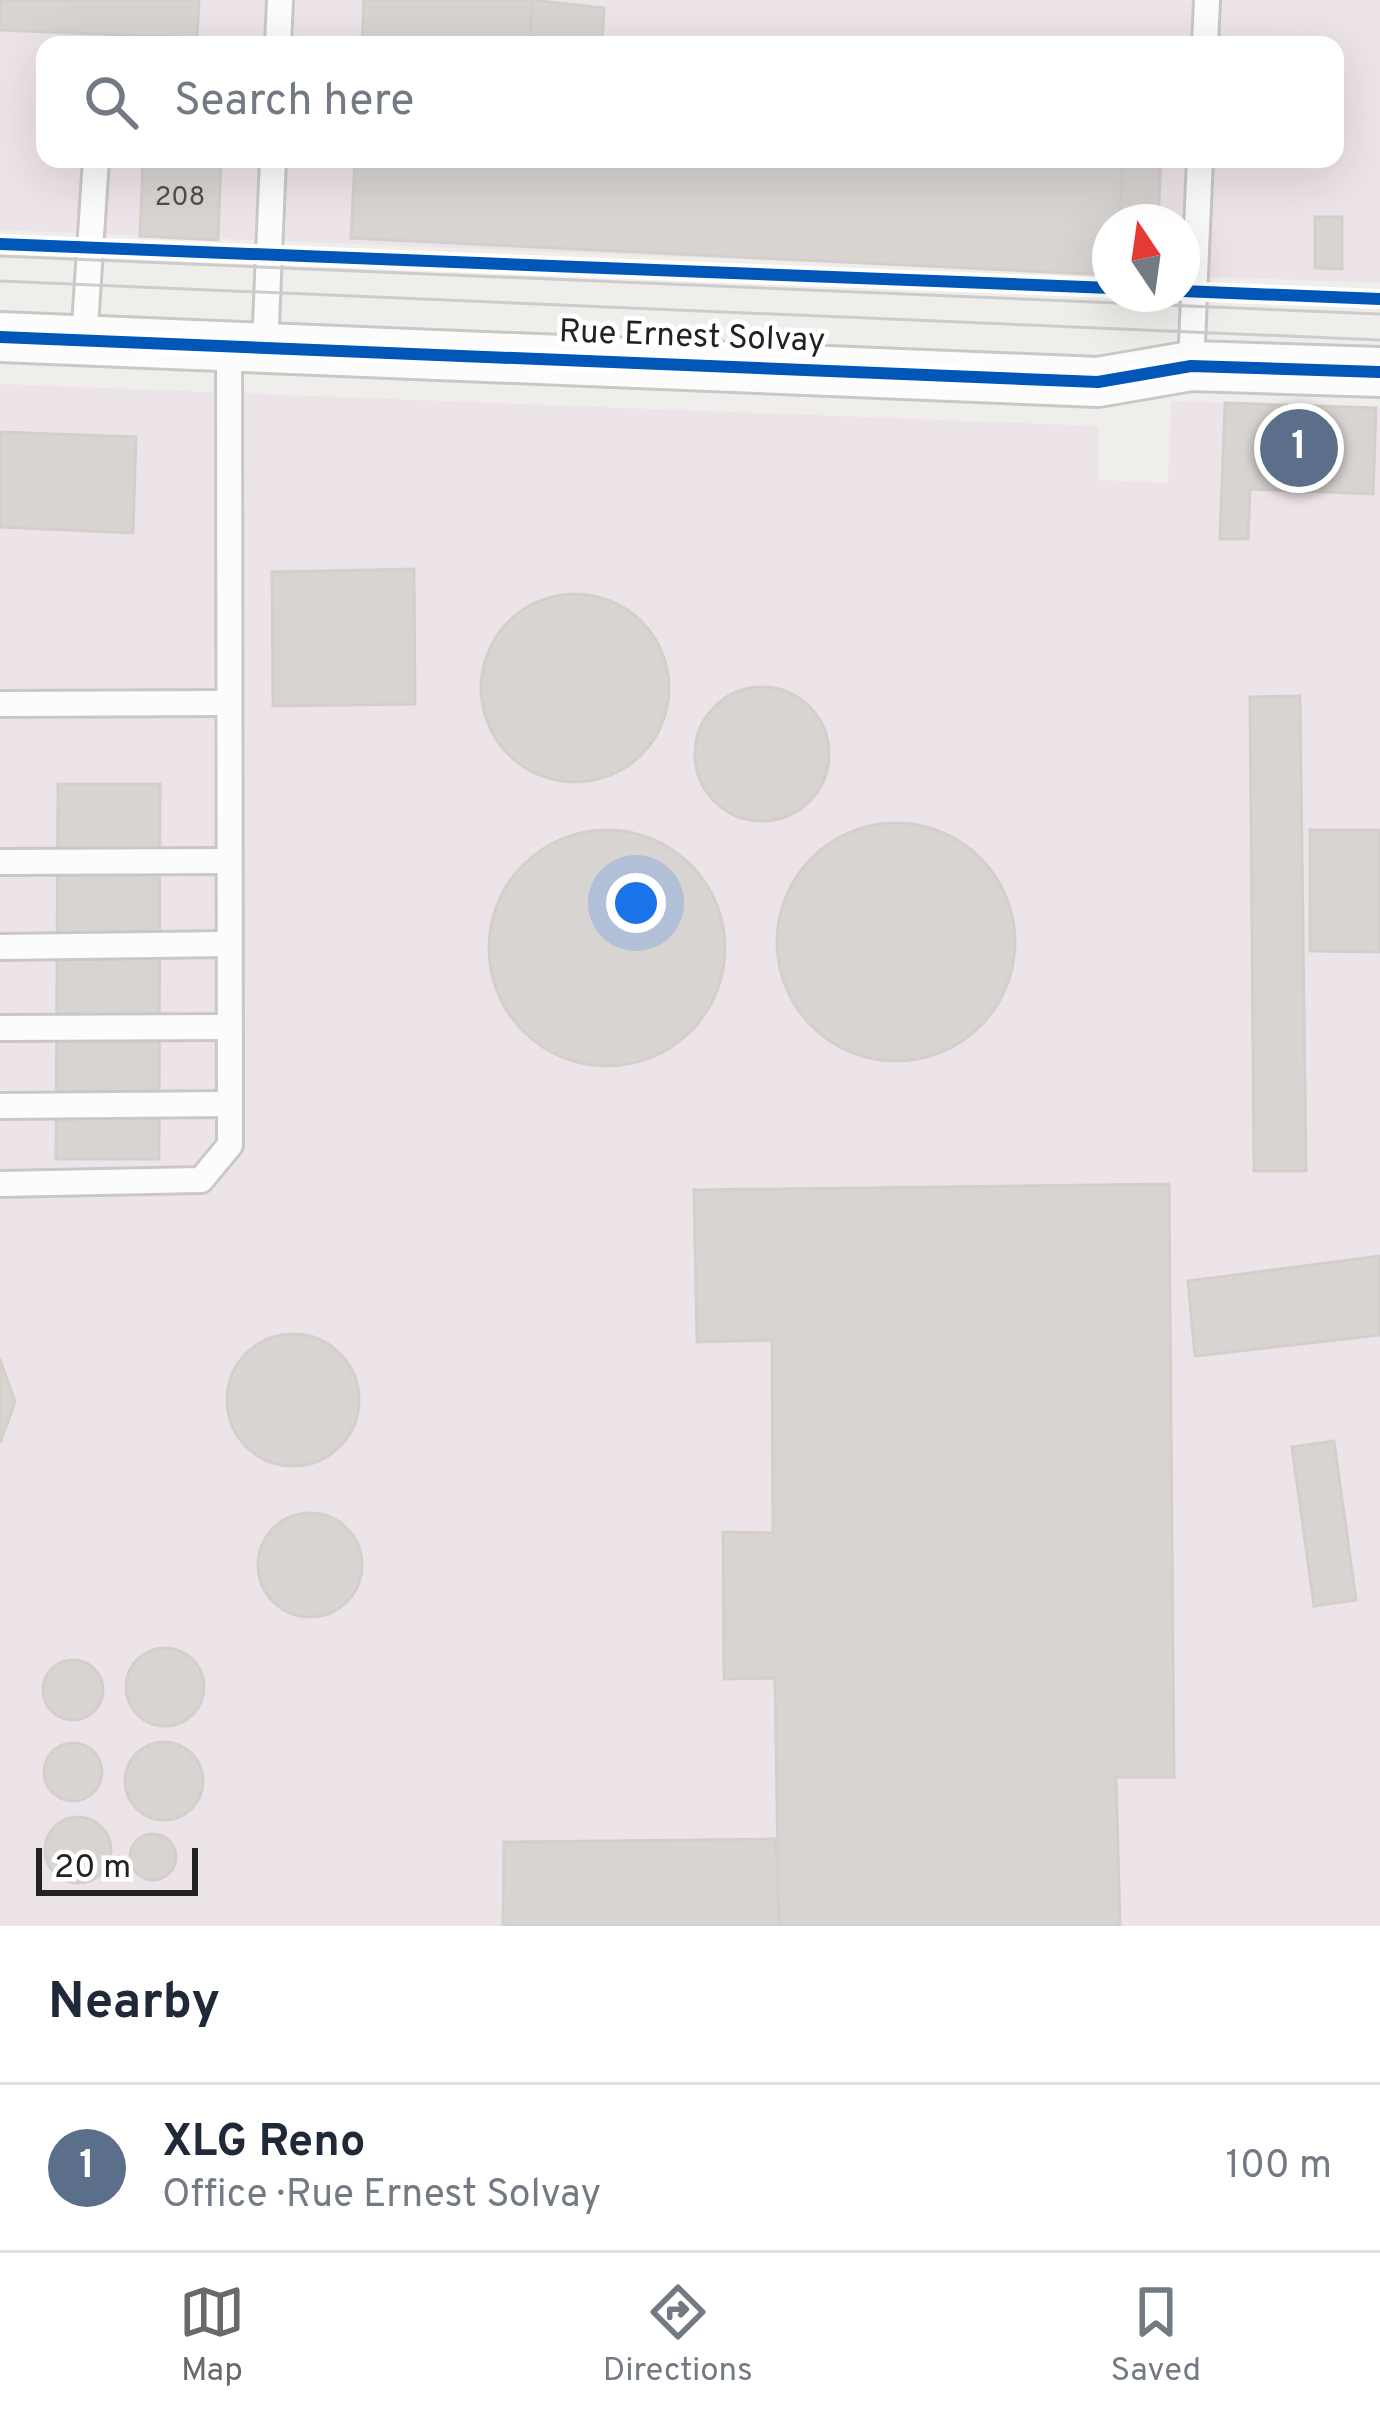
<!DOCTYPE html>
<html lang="en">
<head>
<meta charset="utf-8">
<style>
	:root { --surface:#fff; --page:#f2f2f3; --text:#1f2937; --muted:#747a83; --line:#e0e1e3; --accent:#6a6968 }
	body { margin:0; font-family:Overpass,sans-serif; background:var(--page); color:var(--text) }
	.compass { position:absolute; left:1092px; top:204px; width:108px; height:108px; border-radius:50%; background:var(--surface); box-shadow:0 12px 48px #0002; rotate:347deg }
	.scale { position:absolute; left:36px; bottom:30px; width:162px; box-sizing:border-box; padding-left:12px; border:6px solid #222; border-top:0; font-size:33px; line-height:42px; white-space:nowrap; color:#222; -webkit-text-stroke:9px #fff; paint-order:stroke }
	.you { position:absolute; left:636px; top:903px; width:42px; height:42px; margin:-30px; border:9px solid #fff; border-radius:50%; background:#1a73e8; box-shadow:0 0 0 18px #1a73e833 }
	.badge { display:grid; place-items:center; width:78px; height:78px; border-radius:50%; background:var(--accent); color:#fff; font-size:39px; font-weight:700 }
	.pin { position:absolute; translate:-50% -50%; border:6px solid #fff; box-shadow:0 3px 12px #0006 }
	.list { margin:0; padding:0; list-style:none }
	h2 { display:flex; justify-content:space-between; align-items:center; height:156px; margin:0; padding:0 48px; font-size:51px }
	h2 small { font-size:39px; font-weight:400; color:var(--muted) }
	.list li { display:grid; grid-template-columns:78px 1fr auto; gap:36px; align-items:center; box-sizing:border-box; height:168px; padding:0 48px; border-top:3px solid var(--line) }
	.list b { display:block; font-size:45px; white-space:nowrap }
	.list p { margin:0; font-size:39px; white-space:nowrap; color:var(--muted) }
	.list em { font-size:39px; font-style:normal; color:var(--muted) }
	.icon { flex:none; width:66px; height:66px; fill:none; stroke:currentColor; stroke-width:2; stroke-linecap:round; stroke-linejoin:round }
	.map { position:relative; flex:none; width:1380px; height:1926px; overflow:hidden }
	.search { position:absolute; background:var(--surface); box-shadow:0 12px 48px #0002; left:36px; right:36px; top:36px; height:132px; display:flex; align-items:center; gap:30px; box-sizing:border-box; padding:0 42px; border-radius:24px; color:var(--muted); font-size:45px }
	.sheet { height:324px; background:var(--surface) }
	nav { display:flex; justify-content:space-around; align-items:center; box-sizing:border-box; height:168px; border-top:3px solid var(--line); background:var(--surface); font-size:33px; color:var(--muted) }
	nav a { display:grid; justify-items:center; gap:6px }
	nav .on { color:var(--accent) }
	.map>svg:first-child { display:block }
	.industrial { fill:#ede4e9; fill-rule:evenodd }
	.building { fill:#d7d4d2; stroke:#d3d0cc; stroke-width:3 }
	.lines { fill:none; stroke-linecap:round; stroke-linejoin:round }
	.service-casing { stroke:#c9c8c7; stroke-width:30 }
	.minor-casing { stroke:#c9c8c7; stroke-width:54 }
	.service { stroke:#fdfcfc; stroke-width:24 }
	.minor { stroke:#fdfcfc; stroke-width:48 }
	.tram { stroke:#ccc; stroke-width:3 }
	.cycleway-casing { stroke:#fff; stroke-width:20 }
	.cycleway { stroke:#0057b8; stroke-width:12 }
	.labels { text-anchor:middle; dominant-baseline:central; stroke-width:10; stroke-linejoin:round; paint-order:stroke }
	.number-label { font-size:27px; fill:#4f4e4e }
	.street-label { font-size:33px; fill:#222; stroke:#fff }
</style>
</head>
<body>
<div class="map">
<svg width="1380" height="1926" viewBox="0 0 1380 1926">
	<rect width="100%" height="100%" fill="#f0eeeb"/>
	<g class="industrial">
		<path d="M0,0H1380V283L1182,276V222H1110V274L0,230ZM45,45H1335V159H45Z"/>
		<polygon points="0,384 1099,426 1099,480 1168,483 1171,401 1380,408 1380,1926 0,1926"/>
	</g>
	<g class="building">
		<polygon points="0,0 199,0 197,38 0,30"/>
		<polygon points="364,0 532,0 530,45 362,45"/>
		<polygon points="532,0 604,8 602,45 530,45"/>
		<polygon points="143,159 221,159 218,240 140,236"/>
		<polygon points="355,159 1123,159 1120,222 1110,222 1110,275 351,238"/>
		<polygon points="1123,159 1161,159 1158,222 1120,222"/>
		<polygon points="1315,217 1342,217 1342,269 1315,268"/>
		<polygon points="1225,403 1376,408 1373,494 1250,489 1248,539 1220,539"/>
		<polygon points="0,432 136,437 133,533 0,527"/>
		<polygon points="414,569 415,704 273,706 272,572"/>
		<circle cx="575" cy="688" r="94"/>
		<circle cx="762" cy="754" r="67"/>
		<polygon points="1300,696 1306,1171 1254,1171 1250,697"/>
		<polygon points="58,784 160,784 159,1159 56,1159"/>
		<circle cx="896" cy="942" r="119"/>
		<circle cx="607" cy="948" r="118"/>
		<polygon points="1310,830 1380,830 1380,952 1310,951"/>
		<polygon points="1169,1184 1174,1777 1116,1777 1120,1926 779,1926 775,1678 724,1679 723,1532 773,1533 772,1340 697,1342 694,1190"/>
		<polygon points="1380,1256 1380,1335 1195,1356 1188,1281"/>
		<circle cx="293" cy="1400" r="66"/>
		<polygon points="0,1359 15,1402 0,1443"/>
		<polygon points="1334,1441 1356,1600 1314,1606 1292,1447"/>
		<circle cx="310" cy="1565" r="52"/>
		<circle cx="165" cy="1687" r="39"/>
		<circle cx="73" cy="1690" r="30"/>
		<circle cx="164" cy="1781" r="39"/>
		<circle cx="73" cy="1772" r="29"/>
		<circle cx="78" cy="1850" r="33"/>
		<circle cx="153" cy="1857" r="23"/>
		<polygon points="776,1839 779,1926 503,1926 504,1842"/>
	</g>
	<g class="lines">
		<defs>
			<g id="service">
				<polyline points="278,45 280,0"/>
				<polyline points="1205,45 1207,0"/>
				<polyline points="84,341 96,159"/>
				<polyline points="265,348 273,159"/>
				<polyline points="1191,366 1200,159"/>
				<polyline points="0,704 225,703"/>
				<polyline points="0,862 227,861"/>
				<polyline points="0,947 228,944"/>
				<polyline points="0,1028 229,1027"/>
				<polyline points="0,1106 229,1104"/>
				<polyline points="0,1184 201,1180 230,1145 229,347"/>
			</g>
			<polyline id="minor" points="0,337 1098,382 1191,366 1380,372"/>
		</defs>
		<use href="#service" class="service-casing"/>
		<use href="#minor" class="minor-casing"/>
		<use href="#service" class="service"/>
		<use href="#minor" class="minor"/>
		<g class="tram">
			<polyline points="0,256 1380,314"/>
			<polyline points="0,281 1380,340"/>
		</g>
		<defs>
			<g id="cycleway">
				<polyline points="0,244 1110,288"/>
				<polyline points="1182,291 1380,299"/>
				<polyline points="0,337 1098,382 1191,366 1380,372"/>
			</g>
		</defs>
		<use href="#cycleway" class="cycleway-casing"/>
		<use href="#cycleway" class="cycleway"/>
	</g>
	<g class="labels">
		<g class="number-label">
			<text x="180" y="198">208</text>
		</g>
		<g class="street-label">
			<text transform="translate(692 338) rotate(2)">Rue Ernest Solvay</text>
		</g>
	</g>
</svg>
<svg class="compass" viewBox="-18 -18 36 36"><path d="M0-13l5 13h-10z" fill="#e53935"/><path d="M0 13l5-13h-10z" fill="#747a83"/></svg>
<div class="scale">20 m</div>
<div class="you"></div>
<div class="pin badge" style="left:1299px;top:448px;background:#5c6f8a">1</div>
<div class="search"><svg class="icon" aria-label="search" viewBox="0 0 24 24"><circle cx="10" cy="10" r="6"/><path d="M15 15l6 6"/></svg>Search here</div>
</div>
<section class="sheet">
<h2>Nearby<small></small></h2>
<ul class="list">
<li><span class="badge" style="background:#5c6f8a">1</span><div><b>XLG Reno</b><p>Office · Rue Ernest Solvay</p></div><em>100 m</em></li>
</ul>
</section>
<nav>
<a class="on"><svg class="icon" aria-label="map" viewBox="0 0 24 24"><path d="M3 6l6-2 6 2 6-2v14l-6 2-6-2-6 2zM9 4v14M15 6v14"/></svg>Map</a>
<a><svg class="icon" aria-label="directions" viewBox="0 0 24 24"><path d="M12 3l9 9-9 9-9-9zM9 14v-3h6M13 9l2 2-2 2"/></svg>Directions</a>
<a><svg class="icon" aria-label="saved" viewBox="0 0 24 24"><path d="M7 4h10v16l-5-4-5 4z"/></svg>Saved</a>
</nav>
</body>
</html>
